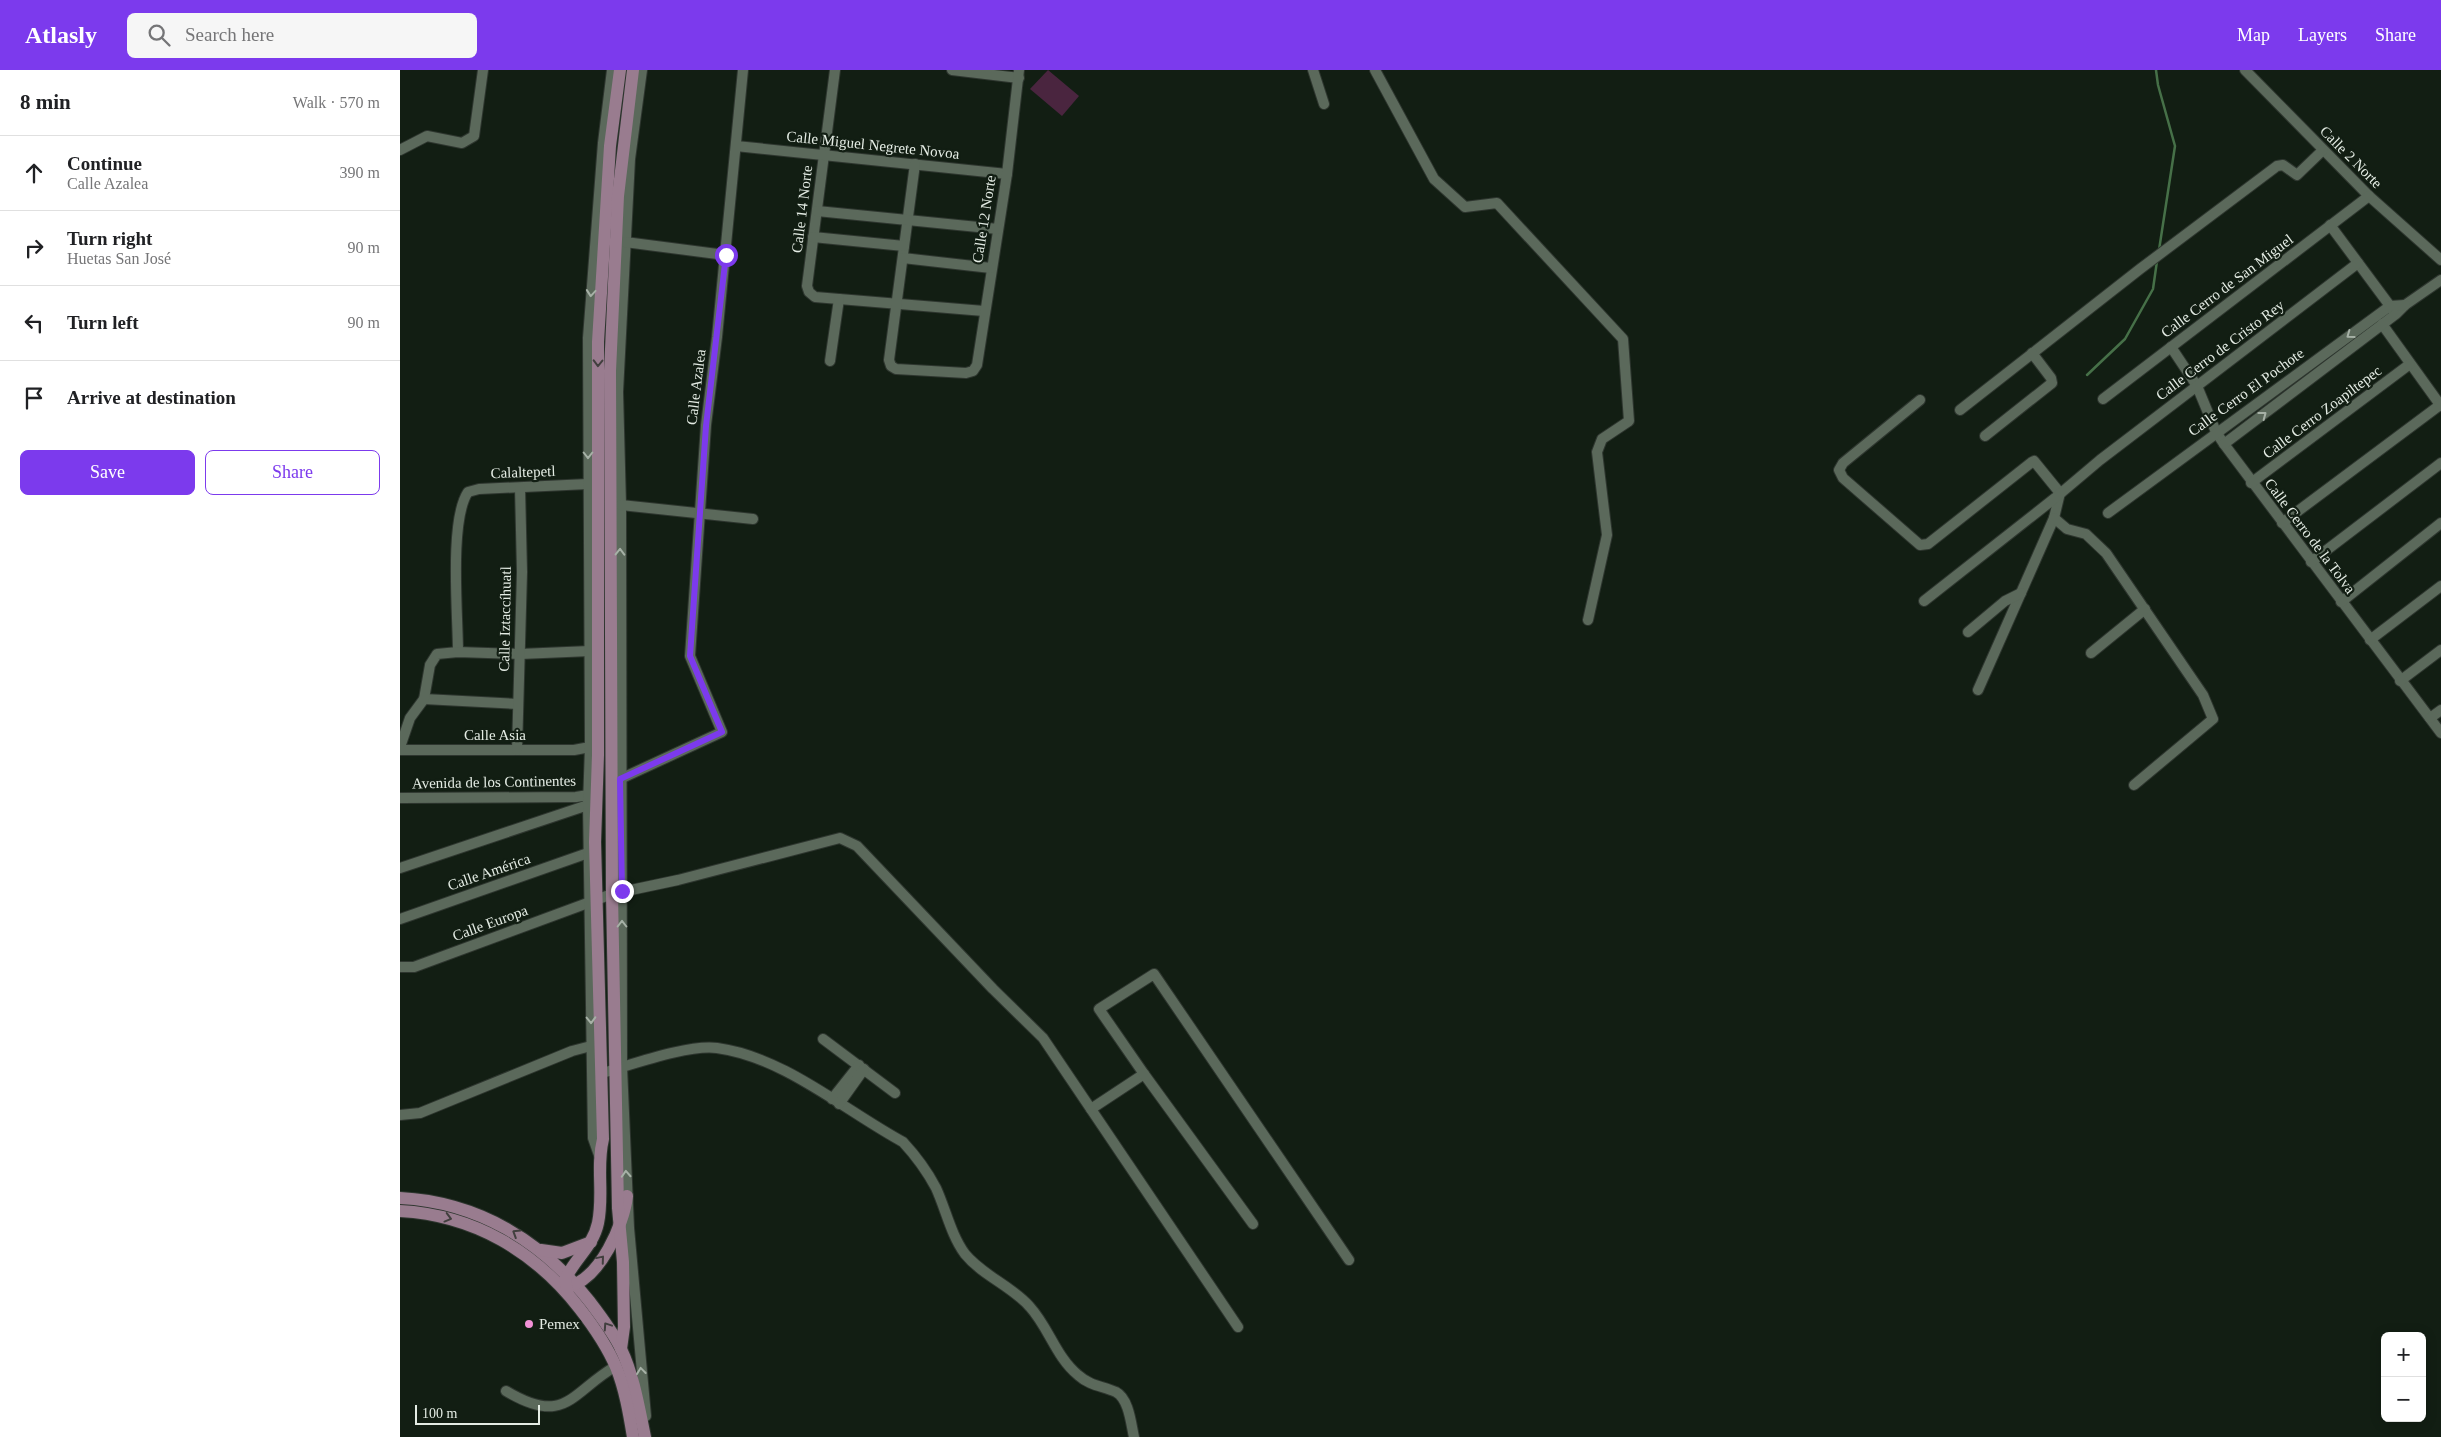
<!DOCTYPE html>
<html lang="en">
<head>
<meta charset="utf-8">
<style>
	:root { --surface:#fff; --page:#f6f6f6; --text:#202124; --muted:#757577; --line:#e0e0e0; --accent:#7c3aed }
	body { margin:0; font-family:Georgia,serif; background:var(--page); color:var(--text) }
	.controls { position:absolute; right:15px; bottom:15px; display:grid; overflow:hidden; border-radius:8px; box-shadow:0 2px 12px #0003 }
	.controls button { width:45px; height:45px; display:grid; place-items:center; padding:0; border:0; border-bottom:1px solid var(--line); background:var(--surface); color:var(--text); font:25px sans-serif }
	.scale { position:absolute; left:15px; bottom:12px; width:125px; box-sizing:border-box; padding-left:5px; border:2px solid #e4ece4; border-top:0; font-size:14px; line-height:18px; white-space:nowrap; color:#e4ece4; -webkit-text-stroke:4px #121e13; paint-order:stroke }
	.stop { position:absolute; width:15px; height:15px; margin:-11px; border:4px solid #7c3aed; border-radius:50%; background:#fff }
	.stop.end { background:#7c3aed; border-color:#fff; box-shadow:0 1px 5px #0008 }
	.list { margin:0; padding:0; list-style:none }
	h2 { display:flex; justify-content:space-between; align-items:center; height:65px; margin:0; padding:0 20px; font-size:21px }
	h2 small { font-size:16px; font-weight:400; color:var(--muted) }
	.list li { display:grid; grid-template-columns:32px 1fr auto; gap:15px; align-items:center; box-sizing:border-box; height:75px; padding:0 20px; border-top:1px solid var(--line) }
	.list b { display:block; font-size:19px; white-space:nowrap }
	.list p { margin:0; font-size:16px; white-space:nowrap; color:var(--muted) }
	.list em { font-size:16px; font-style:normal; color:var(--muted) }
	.actions { display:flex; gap:10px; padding:15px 20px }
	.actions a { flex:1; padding:11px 0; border:1px solid var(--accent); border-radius:8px; text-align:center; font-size:18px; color:var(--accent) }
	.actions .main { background:var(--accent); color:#fff }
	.icon { flex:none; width:28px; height:28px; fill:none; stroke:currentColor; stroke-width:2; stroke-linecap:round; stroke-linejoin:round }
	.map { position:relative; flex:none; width:2041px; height:1367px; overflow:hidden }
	header { display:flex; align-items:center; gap:30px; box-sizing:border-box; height:70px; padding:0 25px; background:var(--accent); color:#fff }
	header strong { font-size:24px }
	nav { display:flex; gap:28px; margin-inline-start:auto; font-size:18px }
	.search { width:350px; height:45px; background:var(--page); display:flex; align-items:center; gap:12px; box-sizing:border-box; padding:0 18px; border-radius:8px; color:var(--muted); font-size:19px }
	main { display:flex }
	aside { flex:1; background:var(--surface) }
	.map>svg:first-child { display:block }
	.green { fill:#4a253f }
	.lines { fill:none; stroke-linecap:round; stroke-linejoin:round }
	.stream { stroke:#467048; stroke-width:2.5 }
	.minor-casing { stroke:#2e362f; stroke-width:12 }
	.major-casing { stroke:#2e362f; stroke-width:14 }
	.minor { stroke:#5b695b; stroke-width:10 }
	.major { stroke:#997c8f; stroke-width:12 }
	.oneway { stroke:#a6b1a6 }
	.oneway2 { stroke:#413f3e }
	.route { stroke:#7c3aed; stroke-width:6 }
	.poi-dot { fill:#f291d6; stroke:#121e13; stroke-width:2 }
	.labels { text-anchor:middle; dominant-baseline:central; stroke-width:4.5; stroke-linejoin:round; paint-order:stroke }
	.street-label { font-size:15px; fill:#e4ece4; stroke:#121e13 }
	.poi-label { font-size:15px; fill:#e4ece4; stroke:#121e13; text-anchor:start }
</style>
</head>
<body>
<header>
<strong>Atlasly</strong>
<div class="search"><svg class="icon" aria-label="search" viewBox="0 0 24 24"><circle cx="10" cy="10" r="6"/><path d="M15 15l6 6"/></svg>Search here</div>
<nav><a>Map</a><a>Layers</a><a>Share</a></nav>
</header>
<main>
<aside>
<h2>8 min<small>Walk · 570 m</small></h2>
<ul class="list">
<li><svg class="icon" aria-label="ahead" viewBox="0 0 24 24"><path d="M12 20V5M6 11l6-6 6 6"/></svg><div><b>Continue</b><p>Calle Azalea</p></div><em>390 m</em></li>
<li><svg class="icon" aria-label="right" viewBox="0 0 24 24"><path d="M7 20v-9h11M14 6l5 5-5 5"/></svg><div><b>Turn right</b><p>Huetas San José</p></div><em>90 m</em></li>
<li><svg class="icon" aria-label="left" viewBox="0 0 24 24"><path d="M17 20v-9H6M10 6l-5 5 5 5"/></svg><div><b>Turn left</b></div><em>90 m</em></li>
<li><svg class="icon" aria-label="arrive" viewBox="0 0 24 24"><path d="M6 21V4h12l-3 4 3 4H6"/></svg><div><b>Arrive at destination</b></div></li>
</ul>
<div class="actions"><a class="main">Save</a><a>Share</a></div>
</aside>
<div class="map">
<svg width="2041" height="1367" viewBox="0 0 2041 1367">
	<rect width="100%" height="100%" fill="#121e13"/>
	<polygon class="green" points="648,0 679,26 662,46 630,19"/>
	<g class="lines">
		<g class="stream">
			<polyline points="1756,0 1758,15 1775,76 1759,180"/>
			<polyline points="1687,305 1725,269 1753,219 1757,191"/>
		</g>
		<defs>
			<g id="minor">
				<polyline points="242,0 230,89 218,322 221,435 222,997 229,1158 246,1346"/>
				<polyline points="435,0 407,216 409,222 415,227 584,241"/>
				<polyline points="552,0 619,8"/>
				<polyline points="913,0 924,34"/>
				<polyline points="975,0 1034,109 1065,137 1097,133 1223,269 1229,351 1202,369 1197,382 1207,465 1188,550"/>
				<polyline points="1845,0 1969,126 2041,190"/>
				<polyline points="336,76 607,104"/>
				<polyline points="0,80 27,66 62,73 74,66 83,0"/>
				<polyline points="515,94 489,290 491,296 496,299 566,303 573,301 577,295 607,104 619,0"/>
				<polyline points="417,141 598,159"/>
				<polyline points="1930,155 1993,240"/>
				<polyline points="413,167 504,176"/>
				<polyline points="225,172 325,185"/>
				<polyline points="503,188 591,198"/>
				<polyline points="1982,254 2041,336"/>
				<polyline points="1771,277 1797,316 1816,362 1824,374 2041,663"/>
				<polyline points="430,291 439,229"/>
				<polyline points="1703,329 1969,126"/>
				<polyline points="1520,330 1443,393 1439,400 1443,408 1520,475 1528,474 1632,392 1634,391 1660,423 1654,448 1578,620"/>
				<polyline points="1560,340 1740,199 1877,96 1883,95 1897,105 1923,80"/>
				<polyline points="1585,366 1652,313 1651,308 1632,283"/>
				<polyline points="1824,374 1996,244 2005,235 2041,210"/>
				<polyline points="1851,413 2010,294"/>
				<polyline points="221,435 353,449"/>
				<polyline points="1708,443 1990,236 2005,235"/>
				<polyline points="1654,448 1667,459 1686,464 1706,483 1803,625 1813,649 1734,715"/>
				<polyline points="1882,453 2040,335"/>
				<polyline points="1911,492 2041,393"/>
				<polyline points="1524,531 1655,428 1700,390 1958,193"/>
				<polyline points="1941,532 2041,453"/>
				<polyline points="1568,562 1605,531 1621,523"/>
				<polyline points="1970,570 2041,516"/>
				<path d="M58,582C58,546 49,450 68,422L79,419L188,414"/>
				<polyline points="1691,583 1745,539"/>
				<polyline points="2000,611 2041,580"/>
				<polyline points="24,629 118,634"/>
				<polyline points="2030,648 2041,640"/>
				<polyline points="0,677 10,648 24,629 30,595 37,584 58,582 120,584 190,581"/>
				<polyline points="0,680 174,680 190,677"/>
				<polyline points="117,680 122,502 120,418"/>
				<polyline points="220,709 322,662 290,586 306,355 317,267 343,0"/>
				<polyline points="0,728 176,727 188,725"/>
				<polyline points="0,798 188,735"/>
				<polyline points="0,849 188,783"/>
				<polyline points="0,897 14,897 212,824 278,810 440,768 457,776 593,919 643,968 838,1257"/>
				<polyline points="423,969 495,1023"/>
				<path d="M202,1003C231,995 289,974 317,978C384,987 444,1040 503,1072C516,1086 527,1101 536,1118C546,1140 551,1165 565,1184C583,1206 612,1216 630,1237C649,1258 656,1287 678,1305C690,1316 703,1316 716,1322C729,1329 731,1354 734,1367"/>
				<polyline points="432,1029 459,995"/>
				<polyline points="439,1034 464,999"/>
				<polyline points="691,1039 744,1004"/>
				<polyline points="0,1045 20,1043 172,981 191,976"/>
				<polyline points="199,1085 193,1068 188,735 190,677 188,268 203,73 212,0"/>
				<polyline points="853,1154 744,1004 699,939 754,904 949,1190"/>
				<path d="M106,1321C166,1357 171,1322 216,1296"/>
			</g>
			<g id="major">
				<path d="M0,1128C78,1132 142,1171 190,1232C201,1247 213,1262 221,1279C234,1306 239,1338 245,1367"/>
				<path d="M0,1141C74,1145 135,1181 180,1239C194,1257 207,1276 216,1297C225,1319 229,1343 233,1367"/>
				<polyline points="141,1180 162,1183 191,1172"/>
				<path d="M169,1216C200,1209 224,1154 227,1126"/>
				<path d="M168,1224L165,1210C174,1189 193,1177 198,1153C204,1125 196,1097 203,1069L195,772L198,685V272L210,76L220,0"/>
				<polyline points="221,1279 224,1257 223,1192 218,1138 212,824 210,301 218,126 233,0"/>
			</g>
		</defs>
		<use href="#minor" class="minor-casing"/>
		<use href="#major" class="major-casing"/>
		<use href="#minor" class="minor"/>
		<use href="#major" class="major"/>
	</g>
	<defs><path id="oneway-chevron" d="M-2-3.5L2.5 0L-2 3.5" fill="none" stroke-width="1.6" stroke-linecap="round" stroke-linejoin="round" transform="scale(1.25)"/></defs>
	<g class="oneway">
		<use href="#oneway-chevron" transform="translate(191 223) rotate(95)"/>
		<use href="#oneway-chevron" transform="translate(1950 265) rotate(144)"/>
		<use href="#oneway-chevron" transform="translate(1863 345) rotate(-37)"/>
		<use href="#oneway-chevron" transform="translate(188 385) rotate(90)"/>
		<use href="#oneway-chevron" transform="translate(220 482) rotate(-89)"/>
		<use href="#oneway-chevron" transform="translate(222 854) rotate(-90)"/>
		<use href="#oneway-chevron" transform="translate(191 950) rotate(89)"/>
		<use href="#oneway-chevron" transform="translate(226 1104) rotate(-93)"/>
		<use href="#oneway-chevron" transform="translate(241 1301) rotate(-97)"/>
	</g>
	<g class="oneway2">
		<use href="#oneway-chevron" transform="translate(198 293) rotate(91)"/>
		<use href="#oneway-chevron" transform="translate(48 1148) rotate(15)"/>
		<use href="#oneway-chevron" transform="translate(116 1163) rotate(-148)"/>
		<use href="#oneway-chevron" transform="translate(201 1189) rotate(-50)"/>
		<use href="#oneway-chevron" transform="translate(207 1256) rotate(-124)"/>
	</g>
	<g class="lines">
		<polyline class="route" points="222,821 220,709 322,662 290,586 306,356 326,185"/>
	</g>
	<circle class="poi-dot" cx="129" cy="1254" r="5"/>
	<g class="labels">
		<g class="street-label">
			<text transform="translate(473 75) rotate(6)">Calle Miguel Negrete Novoa</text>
			<text transform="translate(1951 87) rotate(45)">Calle 2 Norte</text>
			<text transform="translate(402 139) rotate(-83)">Calle 14 Norte</text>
			<text transform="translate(584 149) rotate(-81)">Calle 12 Norte</text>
			<text transform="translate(1827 216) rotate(-37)">Calle Cerro de San Miguel</text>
			<text transform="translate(1820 280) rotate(-37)">Calle Cerro de Cristo Rey</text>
			<text transform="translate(296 317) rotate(-83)">Calle Azalea</text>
			<text transform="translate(1846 322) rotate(-36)">Calle Cerro El Pochote</text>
			<text transform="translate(1922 342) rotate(-37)">Calle Cerro Zoapiltepec</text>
			<text transform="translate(123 402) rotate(-2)">Calaltepetl</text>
			<text transform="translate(1910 466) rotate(53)">Calle Cerro de la Tolva</text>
			<text transform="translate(105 549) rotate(-89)">Calle Iztaccíhuatl</text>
			<text x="95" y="665">Calle Asia</text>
			<text transform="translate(94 712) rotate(-1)">Avenida de los Continentes</text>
			<text transform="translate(89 802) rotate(-19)">Calle América</text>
			<text transform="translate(90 853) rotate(-20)">Calle Europa</text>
		</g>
		<g class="poi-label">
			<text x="139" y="1254">Pemex</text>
		</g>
	</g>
</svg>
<div class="controls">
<button>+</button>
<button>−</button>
</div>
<div class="scale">100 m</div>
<div class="stop" style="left:326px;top:185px"></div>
<div class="stop end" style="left:222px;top:821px"></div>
</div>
</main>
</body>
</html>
